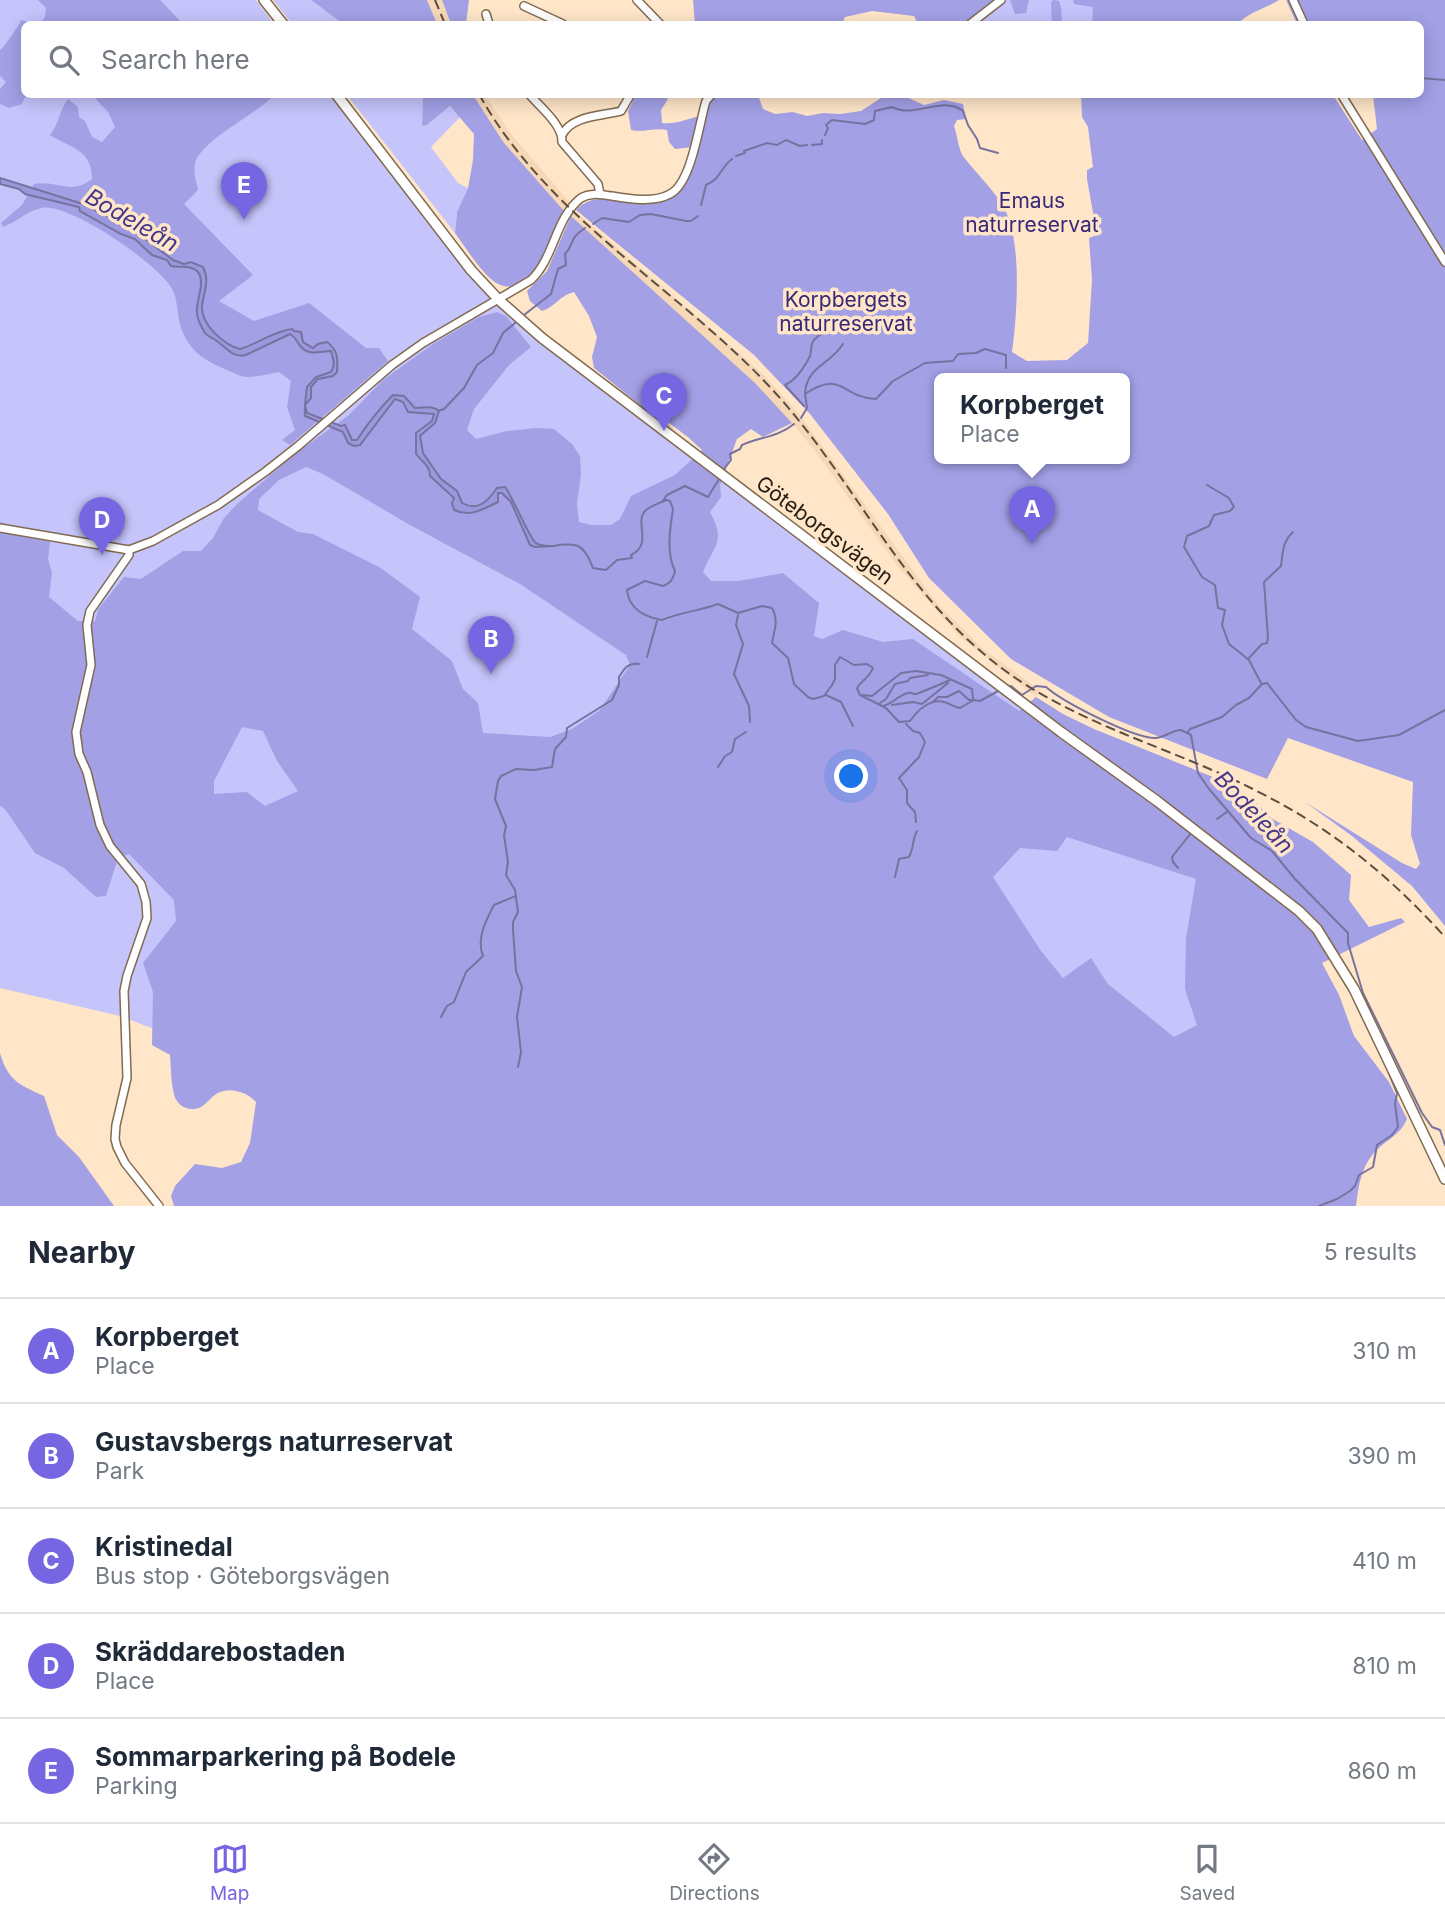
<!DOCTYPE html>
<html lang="en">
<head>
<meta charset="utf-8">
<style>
	:root { --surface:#fff; --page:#f6f6f7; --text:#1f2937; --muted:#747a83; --line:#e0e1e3; --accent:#7766e1 }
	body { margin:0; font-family:Inter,sans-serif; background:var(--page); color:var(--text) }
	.you { position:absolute; left:852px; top:777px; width:24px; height:24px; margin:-18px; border:5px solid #fff; border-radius:50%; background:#1a73e8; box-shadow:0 0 0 10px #1a73e833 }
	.badge { display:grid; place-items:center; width:46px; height:46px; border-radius:50%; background:var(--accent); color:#fff; font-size:23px; font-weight:700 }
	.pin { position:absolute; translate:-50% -58px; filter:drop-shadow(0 2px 4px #0008) }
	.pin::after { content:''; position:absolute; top:37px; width:24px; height:21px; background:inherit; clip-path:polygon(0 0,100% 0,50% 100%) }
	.popup { position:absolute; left:934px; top:373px; width:196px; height:91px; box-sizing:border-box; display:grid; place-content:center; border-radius:10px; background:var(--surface); filter:drop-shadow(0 2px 5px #0005); font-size:23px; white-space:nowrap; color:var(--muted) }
	.popup b { font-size:26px; color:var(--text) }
	.popup::after { content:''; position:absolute; left:50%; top:100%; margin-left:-14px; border:14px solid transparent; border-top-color:var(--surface) }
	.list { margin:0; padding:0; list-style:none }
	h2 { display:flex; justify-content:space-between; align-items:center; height:91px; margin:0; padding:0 28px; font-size:30px }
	h2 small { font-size:23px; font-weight:400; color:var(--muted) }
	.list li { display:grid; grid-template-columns:46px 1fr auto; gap:21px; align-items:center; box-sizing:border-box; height:105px; padding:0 28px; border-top:2px solid var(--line) }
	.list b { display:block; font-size:26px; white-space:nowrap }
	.list p { margin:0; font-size:23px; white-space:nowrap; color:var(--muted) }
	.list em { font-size:23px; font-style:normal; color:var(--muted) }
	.icon { flex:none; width:38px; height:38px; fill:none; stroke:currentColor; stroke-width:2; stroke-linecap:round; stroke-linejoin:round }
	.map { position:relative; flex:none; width:1445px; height:1206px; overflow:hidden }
	.search { position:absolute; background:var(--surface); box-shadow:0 4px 18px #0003; left:21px; right:21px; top:21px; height:77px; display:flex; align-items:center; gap:18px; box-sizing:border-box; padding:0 24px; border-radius:10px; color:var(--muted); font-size:26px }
	.sheet { height:616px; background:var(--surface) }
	nav { display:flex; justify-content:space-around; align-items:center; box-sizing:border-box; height:98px; border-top:2px solid var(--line); background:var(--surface); font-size:19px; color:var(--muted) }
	nav a { display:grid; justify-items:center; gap:4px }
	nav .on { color:var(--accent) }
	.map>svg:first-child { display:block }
	.built { fill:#f6d8b6 }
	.green { fill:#c5c4fb }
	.forest { fill:#a3a0e6; fill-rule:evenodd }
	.water { fill:#9b98de; stroke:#7772a0; stroke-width:2 }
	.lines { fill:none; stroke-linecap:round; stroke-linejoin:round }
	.stream { stroke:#7772a0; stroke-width:2 }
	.minor-casing { stroke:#816b51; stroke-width:10 }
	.tertiary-casing { stroke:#816b51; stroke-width:12 }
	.minor { stroke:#fff; stroke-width:7 }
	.tertiary { stroke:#fff; stroke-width:9 }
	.rail { stroke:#5b4e3f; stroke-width:2; stroke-dasharray:10 5; stroke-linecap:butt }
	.labels { text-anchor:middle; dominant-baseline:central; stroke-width:7; stroke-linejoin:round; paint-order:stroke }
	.park-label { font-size:21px; fill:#372879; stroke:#ffe6c9 }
	.street-label { font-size:21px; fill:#241b11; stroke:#ffe6c9 }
	.water-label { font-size:23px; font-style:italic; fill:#45388a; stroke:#ffe6c9 }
</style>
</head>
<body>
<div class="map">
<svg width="1445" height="1206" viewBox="0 0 1445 1206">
	<rect width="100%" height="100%" fill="#ffe6c9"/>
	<g class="built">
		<polygon points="427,0 442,0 451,24 437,24"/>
		<polygon points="473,95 485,95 512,135 571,204 565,212 504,143"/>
		<polygon points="575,211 763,374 798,413 936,602 983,649 1040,690 1036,697 958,635 896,564 815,451 792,423 703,336 571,216"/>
	</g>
	<g class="green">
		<polygon points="0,0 256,0 274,24 24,24 24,94 331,95 488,291 510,313 1290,906 1325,947 1291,1163 1147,1206 1136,1206 272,1074 120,1016 0,988"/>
		<polygon points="273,0 311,0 343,24 292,24"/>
		<polygon points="1005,0 1121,0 1123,24 976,24"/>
		<polygon points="347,95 423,95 422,125 427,125 450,106 460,117 431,147 458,183 468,188 457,212 455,233"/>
	</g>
	<g class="forest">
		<polygon points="38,0 160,0 183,24 40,24 45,17 46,8"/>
		<polygon points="311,0 427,0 437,24 343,24"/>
		<polygon points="442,0 469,0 466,24 451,24"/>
		<path d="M693,0H996C962,29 960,24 918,24L914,16L872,11L845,17L842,24H695Z"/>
		<polygon points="1010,0 1029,0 1026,13 1015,14"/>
		<polygon points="1053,0 1059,1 1061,7 1062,24 1052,24 1051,3"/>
		<path d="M1073,0H1279C1265,9 1248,12 1238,24H1092L1093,7L1074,4Z"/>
		<path d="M1286,0H1445V926L1412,886L1352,836L1305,802L1402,863L1416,869L1420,864L1411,835L1413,782L1288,738L1267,779L1109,717L1011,659L929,578L888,514L810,414L754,355L576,210C591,195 604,199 623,201C637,204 654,203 668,200L681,188L693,147L675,149L669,142L667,130C654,127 644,133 631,130L628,111L636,95H664L668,99L661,110L662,123C677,125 690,117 706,115L708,101L717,95H758L763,109L775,114L793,112L807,116L823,113L840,114L861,111L881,98L904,96L924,105L944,100L963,104L966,119L957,120L954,126C957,134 959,151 963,156C977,175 996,191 1006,212C1022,246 1017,316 1012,352L1027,361L1067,360L1088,343L1092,280L1089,238L1097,235L1087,179V170L1093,167L1088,127L1082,117L1081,95H1333L1362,140L1377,129L1373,95L1420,94V24H1297ZM939,378H1125V458H939Z"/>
		<path d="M21,20L34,24H24L26,95L22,104L9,108L0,104V89L6,82L0,76V50C4,48 19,25 21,20Z"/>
		<path d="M92,95H274C260,112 201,140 195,163C193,171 196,182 198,190L184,204L253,275L219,301L254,321L309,303L366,348H379L388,361L290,445L282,440L295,430L287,407L291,381L279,372C269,374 257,377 247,377C240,377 233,372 227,370C205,361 190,352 181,328C177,316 178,297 171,287C156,263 69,202 41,208C27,211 17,222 3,227L1,223L22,205L34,184C59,180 70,196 92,179C92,149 70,148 50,135C59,124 59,111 68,99L78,107L79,117L85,121L92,137L102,142L115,127L108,112Z"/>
		<path d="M423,95H473L504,143L565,212C554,234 528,309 492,280C478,268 466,248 455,233L457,212L468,188L473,160L474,134L450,106L427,125L422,126Z"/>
		<path d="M571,216L755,383L792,423L763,437L751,429L737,439L720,485L721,497L710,512C726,542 715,543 703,572L711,581H738L783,573L819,603L814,636L822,639L843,630L883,642L913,639L1019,711L1036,697L1063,714L1094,729L1218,779L1253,800L1271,818L1313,842L1351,875L1349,900L1369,927L1401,918L1405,922L1322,963L1339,995L1354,1036L1389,1082L1407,1119C1400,1136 1385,1140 1373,1154C1361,1168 1358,1188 1356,1206H174L171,1196L175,1186L195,1164L222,1168L241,1162L250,1143L256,1102C247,1092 229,1086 216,1094C210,1098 206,1105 199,1108C188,1112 176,1105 174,1094C171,1082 171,1068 170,1055L152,1045L153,992L143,963L176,921L174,900L129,854L118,858L106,896L96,897L64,868L35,853L5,809L0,806V522L17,528L24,536L50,542L48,559L52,573L49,597L78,621H95L99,608L124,577L141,579L183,551H201L213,538L224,518L237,504L296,453L349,415L383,380L433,344L479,317L497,312L506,316L531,347L509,365L474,409L467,430L476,439L507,431L536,428L554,429L572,444L580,456L581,475L577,503L579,522L591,525H611L620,519L631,496L675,475L702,450L689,438L664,419L645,409L594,368L592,357L597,337L589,316L574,292C560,295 555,307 542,311L530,301L527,291L547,271ZM306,467L323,474L410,525L520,584L626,655L630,665L600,710L572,729L550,737L483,733L478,703L463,689L452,661L412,629L420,597L381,568L313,534L298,532L258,510L259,499L279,480ZM242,727L263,731L277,761L298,791L265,806L247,792L214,794V781ZM1067,837L1196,879L1186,938L1185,989L1197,1025L1174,1037L1108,984L1091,958L1063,978L1041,951L993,877L1020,848L1057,851Z"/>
		<path d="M0,1053C8,1081 20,1085 44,1096L57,1135L79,1157L114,1206H0Z"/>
	</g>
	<path class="water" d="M0,178L83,204L131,228L173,260L184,264L191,262L203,267C210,280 204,292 202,305C200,324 224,345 240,349C257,344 274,331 292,329L294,331L301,332L303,342L313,348L318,344L327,342C338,350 338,359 337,372L333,376L318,379L311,387V398L305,405L307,413L341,426L345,425L352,440H357C368,423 379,409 393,395L404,396L415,408C424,408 433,405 439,411L435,423L420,436L423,453L441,479L457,491L462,503C478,512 488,501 497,488L505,487C513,497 530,540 536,543C540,546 548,546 553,546L535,547L530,545L511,502L502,493H498V502C483,509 470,518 454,510L452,503L454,498L430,476C430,465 422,462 416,454V433L432,421L434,414L408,412L403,402L395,399L360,445L354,446L348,443L343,432L305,416C304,405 306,398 307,387L316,377L331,372C336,364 333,359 331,351C322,351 310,356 302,348C296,342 297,338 290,334L246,355C232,358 227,348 218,342C214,338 209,338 205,333C202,328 197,318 197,313C195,302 207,281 197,271C191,265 180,268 171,266L167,260L152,255L135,239L121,234L80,211L79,207L25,194L19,189L0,184Z"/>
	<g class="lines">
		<g class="stream">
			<polyline points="1420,78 1445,80"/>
			<polyline points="1248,94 1261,96 1270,94"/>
			<path d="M825,135L828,128L826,125L832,120L865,124L874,120L875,111L892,107C915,119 942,95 963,111L968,125L977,139L980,148L998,153"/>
			<polyline points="812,145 822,144 822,140"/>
			<polyline points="736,156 745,153 744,151 767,143 777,145 786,140 800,146 807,145"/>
			<path d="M701,205L706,185C721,179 720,168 732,159"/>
			<polyline points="593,224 602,218 629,222 640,215 651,214 686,221 691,221 698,216"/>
			<path d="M524,315L551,294L558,269L566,265L565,254C575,244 568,239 585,228"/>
			<path d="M805,393C807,366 830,365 843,344"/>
			<path d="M804,406L785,385C796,380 805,366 810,356C812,350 810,345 814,340C821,332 833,328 843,324"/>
			<polyline points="438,411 444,409 464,388 477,365 493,353 503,333 515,323"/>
			<path d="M801,418L807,408L805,394C843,369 842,398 876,399L893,381L925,363L953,361L958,354L976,353L985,349L1006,355V368"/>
			<path d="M724,469L731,460L730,454L740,449L742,445C760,437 778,437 794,424"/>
			<polyline points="1207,485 1229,498 1234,507 1230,511 1214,515 1209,526 1187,536 1184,547 1202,577 1215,585 1218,608 1225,610 1222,625 1229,644 1249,660 1261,683"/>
			<polyline points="662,502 667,495 685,486 708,497 719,479"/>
			<path d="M553,546C578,542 584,544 593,568L606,570L617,560L632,558L631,555C654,544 633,522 646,510C651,506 660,503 666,500L670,501L673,509C670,528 666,553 675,571C673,579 671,583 663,586L645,581L627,590C629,609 645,617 662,620C681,612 699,611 718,604L738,613L762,606L772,608C779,620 774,631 772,643L788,658L794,684L808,697L813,699L824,696L832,685L835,679V665L840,657L854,665L867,664L873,668C869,678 862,680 857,688L860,695L886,708L899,722L910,721C917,711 930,698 944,702C950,703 953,707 960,708L974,700L980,701L1000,690"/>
			<polyline points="738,615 736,625 743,644 734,674 749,706 750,722"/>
			<polyline points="647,657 657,621"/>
			<path d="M1248,659L1262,644L1267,643L1268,638L1264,582L1281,566C1283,553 1282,542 1293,532"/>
			<path d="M1009,687L1011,686L1022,695L1036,686L1046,687C1063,702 1133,738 1155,738C1164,738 1172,730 1181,730L1191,735L1198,773L1209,789L1251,838L1272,851L1295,879L1348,933V943L1363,993L1422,1113L1432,1127L1440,1130L1445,1145"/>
			<polyline points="826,695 841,702 853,726"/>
			<polyline points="862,695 872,696 901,673 916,671 941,675 972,689 973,699"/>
			<polyline points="933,702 938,697 947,697 959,691 969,700 973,700"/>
			<polyline points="880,703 886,699 895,684 908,681 910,678 928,675"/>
			<polyline points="892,705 913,702 922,704 948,683"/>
			<path d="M883,706C893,704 898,695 908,693C914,692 913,696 919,693C929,689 939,685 950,680"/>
			<polyline points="906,724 913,731 920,733 925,742 919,757 899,778 907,790 907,803 915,812 916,822"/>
			<polyline points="1188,732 1190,729 1222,717 1236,705 1249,698 1262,684 1267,683 1296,720 1306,727 1358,741 1399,735 1445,710"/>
			<polyline points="718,767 725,756 732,752 735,739 746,732"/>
			<polyline points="1217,819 1228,811"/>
			<polyline points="1178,868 1173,862 1172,857 1191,833"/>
			<path d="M895,877L899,859L909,857C914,848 912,840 917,831"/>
			<path d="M441,1017L447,1006L454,1002L466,972L483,956C476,939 486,920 494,905L516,896"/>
			<path d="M518,1067L521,1052L517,1017L522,987L516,971L513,930V922L518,912L515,890L506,875L508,862L504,835L506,826L495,799L498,781L501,776L516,769L534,770L552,767L555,749L566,737L567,728L612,700L619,685V677C624,669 628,662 639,664"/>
			<polyline points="1319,1206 1337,1199 1350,1191 1355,1186 1359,1175 1373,1167 1377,1145 1392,1135 1398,1127 1395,1104 1397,1093 1386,1066"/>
		</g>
		<defs>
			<g id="minor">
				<polyline points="637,0 660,24"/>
				<polyline points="1293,0 1304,24"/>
				<polyline points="524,6 563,24"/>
				<polyline points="486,14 489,24"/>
				<polyline points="970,24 1001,0"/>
				<path d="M529,94C540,107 563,125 562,142L598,184L600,194"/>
				<polyline points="1341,94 1445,262"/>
				<path d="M562,135C572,115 603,116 621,111L631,94"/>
				<path d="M0,528L129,550L153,541L218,505L265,472L298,446L392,365L423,343L531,280C555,257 555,218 581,198C590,192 602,195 612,196C630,199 654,203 670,194C692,183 699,123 706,101L712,94"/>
				<polyline points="129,550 129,555 90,611 87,625 91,665 76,732 79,754 87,772 100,825 110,846 141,884 146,902 147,918 127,976 124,991 127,1078 116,1125 115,1139 117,1147 125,1163 159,1206"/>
			</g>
			<g id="tertiary">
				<polyline points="264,0 283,24"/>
				<polyline points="336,94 471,270 499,300 542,338 1061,732 1157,801 1299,911 1317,929 1354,989 1445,1179"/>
			</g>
		</defs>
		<use href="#minor" class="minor-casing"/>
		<use href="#tertiary" class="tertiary-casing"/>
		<use href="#minor" class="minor"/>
		<use href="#tertiary" class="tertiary"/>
		<g class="rail">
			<polyline points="435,0 445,24"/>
			<path d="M479,94C547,217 675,286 769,386C858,481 905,604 1017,679C1080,721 1151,743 1219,773C1313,815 1376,861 1445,937"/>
		</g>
	</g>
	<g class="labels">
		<g class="park-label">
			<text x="1032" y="200">Emaus<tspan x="1032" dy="24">naturreservat</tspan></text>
			<text x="846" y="299">Korpbergets<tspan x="846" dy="24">naturreservat</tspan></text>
		</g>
		<g class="street-label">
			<text transform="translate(825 530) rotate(37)">Göteborgsvägen</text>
		</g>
		<g class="water-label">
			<text transform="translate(132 220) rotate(30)">Bodeleån</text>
			<text transform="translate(1254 812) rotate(47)">Bodeleån</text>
		</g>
	</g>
</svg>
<div class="you"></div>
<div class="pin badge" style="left:1032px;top:544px">A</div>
<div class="popup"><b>Korpberget</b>Place</div>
<div class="pin badge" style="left:491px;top:674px">B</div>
<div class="pin badge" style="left:664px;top:431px">C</div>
<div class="pin badge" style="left:102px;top:555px">D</div>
<div class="pin badge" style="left:244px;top:220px">E</div>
<div class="search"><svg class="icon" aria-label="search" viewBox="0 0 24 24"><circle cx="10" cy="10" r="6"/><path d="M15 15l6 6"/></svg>Search here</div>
</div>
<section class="sheet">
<h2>Nearby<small>5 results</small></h2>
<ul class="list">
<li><span class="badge">A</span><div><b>Korpberget</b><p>Place</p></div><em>310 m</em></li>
<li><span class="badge">B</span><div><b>Gustavsbergs naturreservat</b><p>Park</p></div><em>390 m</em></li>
<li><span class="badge">C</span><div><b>Kristinedal</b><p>Bus stop · Göteborgsvägen</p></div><em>410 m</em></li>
<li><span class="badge">D</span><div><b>Skräddarebostaden</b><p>Place</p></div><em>810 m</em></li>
<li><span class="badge">E</span><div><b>Sommarparkering på Bodele</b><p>Parking</p></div><em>860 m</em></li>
</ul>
</section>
<nav>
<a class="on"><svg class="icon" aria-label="map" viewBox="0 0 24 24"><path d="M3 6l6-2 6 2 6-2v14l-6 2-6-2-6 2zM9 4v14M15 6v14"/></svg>Map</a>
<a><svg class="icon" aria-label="directions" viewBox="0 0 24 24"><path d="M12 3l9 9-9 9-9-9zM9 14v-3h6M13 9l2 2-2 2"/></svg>Directions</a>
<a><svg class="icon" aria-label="saved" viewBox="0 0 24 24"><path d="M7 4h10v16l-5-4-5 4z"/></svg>Saved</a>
</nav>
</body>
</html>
